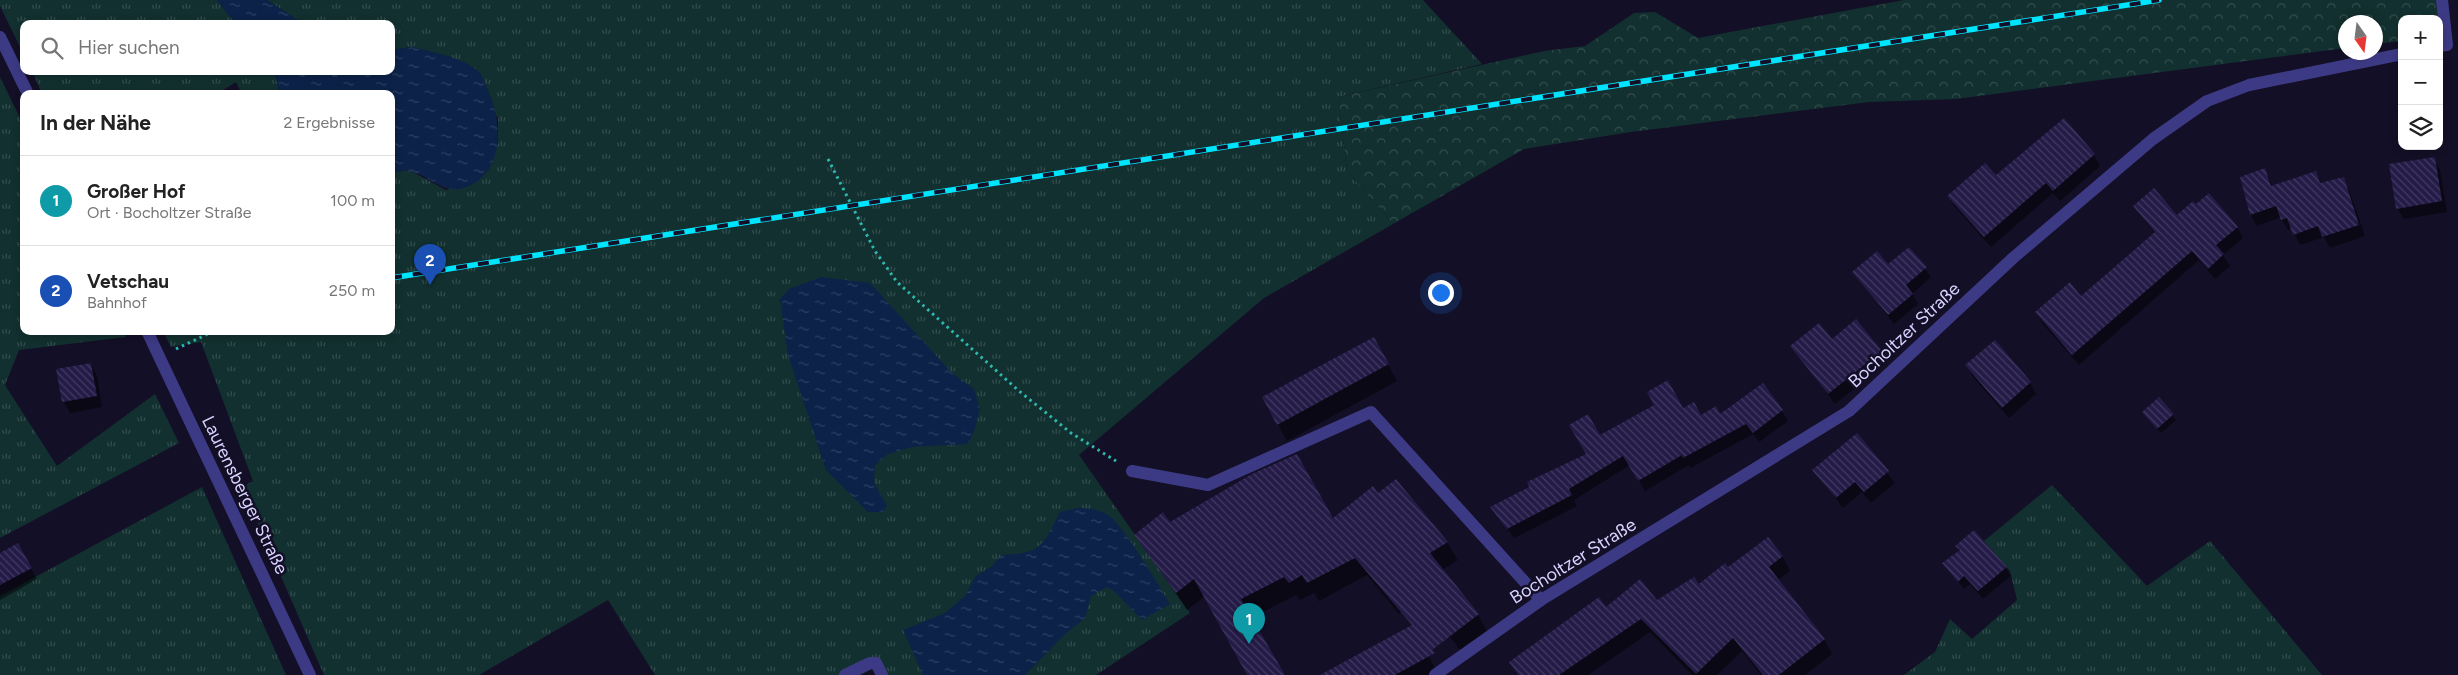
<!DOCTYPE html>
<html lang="de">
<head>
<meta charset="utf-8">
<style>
	:root { --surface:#fff; --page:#f6f6f6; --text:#222; --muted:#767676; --line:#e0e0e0; --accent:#ea580c }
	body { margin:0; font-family:Figtree,sans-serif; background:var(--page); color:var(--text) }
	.controls { position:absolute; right:15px; top:15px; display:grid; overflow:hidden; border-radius:10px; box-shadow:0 2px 8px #0003 }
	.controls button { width:45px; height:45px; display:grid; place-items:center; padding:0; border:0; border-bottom:1px solid var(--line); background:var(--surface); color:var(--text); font:25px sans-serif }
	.compass { position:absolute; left:2338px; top:15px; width:45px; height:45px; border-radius:50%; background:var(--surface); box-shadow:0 2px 8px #0003; rotate:166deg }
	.you { position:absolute; left:1440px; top:292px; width:18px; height:18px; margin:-12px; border:4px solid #fff; border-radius:50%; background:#1a73e8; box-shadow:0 0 0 8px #1a73e833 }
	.badge { display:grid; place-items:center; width:32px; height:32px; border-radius:50%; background:var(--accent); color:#fff; font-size:16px; font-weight:700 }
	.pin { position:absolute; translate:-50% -41px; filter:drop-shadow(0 1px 2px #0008) }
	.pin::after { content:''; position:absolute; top:26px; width:18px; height:15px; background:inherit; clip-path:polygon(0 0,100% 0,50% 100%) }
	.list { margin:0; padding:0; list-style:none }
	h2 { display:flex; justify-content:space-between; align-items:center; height:65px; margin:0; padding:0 20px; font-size:21px }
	h2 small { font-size:16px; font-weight:400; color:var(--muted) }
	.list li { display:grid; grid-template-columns:32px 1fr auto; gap:15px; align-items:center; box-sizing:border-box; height:90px; padding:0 20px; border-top:1px solid var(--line) }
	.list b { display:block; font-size:19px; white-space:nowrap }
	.list p { margin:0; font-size:16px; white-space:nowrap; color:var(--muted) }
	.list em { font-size:16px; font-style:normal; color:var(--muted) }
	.icon { flex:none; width:28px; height:28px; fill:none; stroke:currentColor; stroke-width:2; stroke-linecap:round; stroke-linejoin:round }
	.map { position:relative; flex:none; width:2458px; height:675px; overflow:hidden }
	.search { position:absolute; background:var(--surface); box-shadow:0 2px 8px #0003; left:20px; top:20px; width:375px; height:55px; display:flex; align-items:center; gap:12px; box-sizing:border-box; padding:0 18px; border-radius:10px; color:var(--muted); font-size:19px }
	.panel { position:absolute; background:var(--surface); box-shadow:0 2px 8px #0003; left:20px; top:90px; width:375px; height:245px; border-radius:10px }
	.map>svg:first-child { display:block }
	.grass { fill:url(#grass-tufts) }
	.forest { fill:url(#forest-crowns) }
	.water { fill:url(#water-ripples) }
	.shadow { fill:#0007 }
	.building { fill:url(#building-back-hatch) }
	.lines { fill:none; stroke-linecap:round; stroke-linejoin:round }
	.path { stroke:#2fb8b0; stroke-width:3; stroke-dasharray:2.5 4; stroke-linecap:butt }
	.minor { stroke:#3d3a85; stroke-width:12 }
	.rail-casing { stroke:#00e5ff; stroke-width:5.5 }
	.rail { stroke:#130f26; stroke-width:4; stroke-dasharray:11; stroke-linecap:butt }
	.labels { text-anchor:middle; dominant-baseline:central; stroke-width:5; stroke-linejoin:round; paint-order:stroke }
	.street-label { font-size:18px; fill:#d9d4ff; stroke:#130f26 }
</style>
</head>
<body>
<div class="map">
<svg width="2458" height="675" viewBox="0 0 2458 675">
	<defs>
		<pattern id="grass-tufts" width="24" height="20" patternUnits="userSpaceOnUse" patternTransform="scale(1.25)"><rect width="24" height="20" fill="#12302f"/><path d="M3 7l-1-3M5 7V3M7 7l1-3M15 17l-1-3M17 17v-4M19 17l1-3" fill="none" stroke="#344d4e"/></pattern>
		<pattern id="forest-crowns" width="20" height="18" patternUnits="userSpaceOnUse" patternTransform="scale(1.25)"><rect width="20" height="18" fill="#12302f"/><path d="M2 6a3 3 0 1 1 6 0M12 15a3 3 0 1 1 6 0" fill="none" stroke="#344d4e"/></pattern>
		<pattern id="water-ripples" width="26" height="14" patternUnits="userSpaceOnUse" patternTransform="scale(1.25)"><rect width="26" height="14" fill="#0c2248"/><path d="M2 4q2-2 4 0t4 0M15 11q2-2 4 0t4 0" fill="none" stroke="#2f4163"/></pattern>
		<pattern id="building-back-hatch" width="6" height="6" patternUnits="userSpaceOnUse" patternTransform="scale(1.25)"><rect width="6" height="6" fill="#241b47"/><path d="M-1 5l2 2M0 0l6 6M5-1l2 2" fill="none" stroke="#433b63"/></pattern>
	</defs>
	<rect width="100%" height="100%" fill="#130f26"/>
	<g class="grass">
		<polygon points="0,0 217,0 236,24 24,24 24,55 0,6"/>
		<polygon points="267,0 1423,0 1482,64 1338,97 1347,171 1393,224 1264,298 1079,455 1190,613 1096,675 877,675 874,668 861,675 655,675 608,600 479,675 324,675 242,487 253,481 201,342 171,347 163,331 391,331 391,173 409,170 446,190 489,169 498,143 498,118 451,57 412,47 391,50 391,24 304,24"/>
		<polygon points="32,71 274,71 280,94 242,94 236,82 217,94 42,94"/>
		<polygon points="0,77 24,126 24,331 123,331 126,337 19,350 5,385 57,466 155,394 179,443 0,538"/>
		<polygon points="2052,485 2147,586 2210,541 2322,675 1904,675 1935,652 1950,619 1972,639 2017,600 2010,571 1984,541"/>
		<polygon points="202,487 286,675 0,675 0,596"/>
	</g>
	<polygon class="forest" points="1904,0 2440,0 2445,36 2439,37 2439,19 2402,19 2402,41 2376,44 2376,22 2346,22 2345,48 1956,99 1869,102 1631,132 1524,149 1393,224 1347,171 1338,97 1544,51 1585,46 1634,13 1655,12 1698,38"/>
	<g class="water">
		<polygon points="217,0 267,0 304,24 236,24"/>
		<path d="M412,47C429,51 468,59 480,73C483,76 484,82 486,86C502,118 507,170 467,187C445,196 430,176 410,171C405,170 397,173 391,173V94H280L274,71H391V50Z"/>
		<polygon points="821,277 870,283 952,373 974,389 980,409 974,432 967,444 912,447 888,454 875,465 874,483 887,506 883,512 868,512 826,470 788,355 780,299 789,289"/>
		<path d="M1078,508C1088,508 1098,509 1108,515C1123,525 1159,585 1170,604L1142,620L1114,591L1107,587L1091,596L1085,618L1064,635L1025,675H923L903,630L945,613L965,596L975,577L992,566L1002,555C1043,553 1042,546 1060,512Z"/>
	</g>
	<g class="shadow">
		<polygon points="2063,120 2094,155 2100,166 2060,201 2053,193 1991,247 1955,207 1948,196 1996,177"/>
		<polygon points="2434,158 2440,170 2447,212 2404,219 2397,208"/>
		<polygon points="2265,170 2273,187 2316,173 2322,184 2343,178 2349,190 2365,236 2330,248 2324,237 2300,245 2292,229 2288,230 2282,220 2293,217 2282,220 2281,217 2257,226 2251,215"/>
		<polygon points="2134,206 2237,227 2243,238 2223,255 2230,266 2215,279 2199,260 2079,365 2042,323 2036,312 2081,298 2155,234"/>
		<polygon points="1909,248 1931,277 1912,294 1918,304 1894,324 1853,272 1888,266"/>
		<polygon points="1856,320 1887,362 1835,404 1792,347 1832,340"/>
		<polygon points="1373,338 1397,381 1287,441 1264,398"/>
		<polygon points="91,364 97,376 102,407 70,413 63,401"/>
		<polygon points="1967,365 2030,383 2036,394 2009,418 1973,377"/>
		<polygon points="2159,399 2176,420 2161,433 2144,412"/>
		<polygon points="1683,410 1701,416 1782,411 1788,421 1759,442 1753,434 1690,468 1689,465 1645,491 1630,465 1574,500 1577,506 1514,538 1492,507 1587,454 1600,437"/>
		<polygon points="1857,434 1895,483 1871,503 1862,492 1843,508 1814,470"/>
		<polygon points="1378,495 1447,542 1458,560 1442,570 1478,615 1488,633 1462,653 1422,599 1399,614 1367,575 1319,601 1314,593 1300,600 1296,595 1251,618 1284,675 1249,675 1205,596 1187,610 1136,535 1170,523 1333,520"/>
		<polygon points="18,545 37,579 0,600 0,555"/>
		<polygon points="1957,546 2006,568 2011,576 1983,599 1970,584 1964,589 1944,564 1960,552"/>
		<polygon points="1782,556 1790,571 1778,580 1824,639 1832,654 1805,675 1761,675 1742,651 1717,675 1692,675 1650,632 1588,675 1517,675 1510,662 1606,609 1656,602 1699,585 1728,569"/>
		<polygon points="1423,644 1438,675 1321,675"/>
	</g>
	<g class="building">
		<polygon points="2064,118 2095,154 2053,191 2046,183 1984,237 1947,196 1985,163 1996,175"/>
		<polygon points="2435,157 2442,201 2396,209 2389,164"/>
		<polygon points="2265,168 2271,186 2316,171 2320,183 2344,177 2359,225 2322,237 2318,226 2293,235 2287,218 2281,220 2276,206 2250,215 2240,177"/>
		<polygon points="2154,188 2177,215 2193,201 2196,204 2209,193 2238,227 2216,245 2224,254 2208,269 2192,251 2072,355 2035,312 2070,282 2081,296 2155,232 2133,206"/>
		<polygon points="1909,247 1927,267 1906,285 1913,294 1888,315 1852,272 1877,251 1888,264"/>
		<polygon points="1856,319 1882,351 1828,394 1790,346 1819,323 1832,339"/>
		<polygon points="1374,337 1389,364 1277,425 1262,397"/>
		<polygon points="1995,340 2031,382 2002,408 1965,365"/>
		<polygon points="91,363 97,396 62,402 56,369"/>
		<polygon points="1668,380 1683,408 1694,402 1701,415 1716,406 1720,414 1763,383 1783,410 1753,433 1746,424 1683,458 1682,455 1638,481 1623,456 1569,489 1572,495 1507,529 1490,507 1529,487 1527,482 1586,454 1569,425 1588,414 1600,435 1654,405 1647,392"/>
		<polygon points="2159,397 2174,414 2157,429 2142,412"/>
		<polygon points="1857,433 1889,471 1864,492 1855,482 1836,498 1812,470"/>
		<polygon points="1297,454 1333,518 1373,486 1378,493 1396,479 1448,542 1430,553 1479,614 1432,650 1435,653 1395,675 1320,675 1412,625 1355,558 1307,583 1302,575 1289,583 1284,577 1241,599 1285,675 1247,675 1194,579 1176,593 1134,535 1163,512 1170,522 1252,474"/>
		<polygon points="1974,530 2007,567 1978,591 1964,576 1958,582 1942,563 1960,550 1955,546"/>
		<polygon points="1768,537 1783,556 1769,567 1825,639 1779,675 1763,675 1733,638 1696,674 1641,619 1559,675 1518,675 1509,662 1599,597 1606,607 1640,579 1657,600 1694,577 1699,584 1725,563 1728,567"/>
		<polygon points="18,543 32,568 0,585 0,553"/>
	</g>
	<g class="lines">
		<g class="path">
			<polyline points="828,159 875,251 897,282 1019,391 1071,433 1116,461"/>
			<polyline points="176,349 214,331"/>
		</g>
		<g class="minor">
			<polyline points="0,37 28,94"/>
			<polyline points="2439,46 2447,45 2442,0"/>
			<polyline points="147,331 310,675"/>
			<polyline points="1132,471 1208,485 1371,412 1541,600"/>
			<polyline points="845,675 870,663 876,663 882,675"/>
			<polyline points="1435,675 1541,600 1849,411 2013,258 2153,139 2207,101 2249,85 2402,54"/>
		</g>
		<defs>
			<polyline id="rail" points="391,278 2159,0"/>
		</defs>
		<use href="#rail" class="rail-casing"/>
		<use href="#rail" class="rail"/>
	</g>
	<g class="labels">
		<g class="street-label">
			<text transform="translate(1904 335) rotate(-43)">Bocholtzer Straße</text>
			<text transform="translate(245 495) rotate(64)">Laurensberger Straße</text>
			<text transform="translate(1573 561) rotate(-32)">Bocholtzer Straße</text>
		</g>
	</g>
</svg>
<div class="controls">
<button>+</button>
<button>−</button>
<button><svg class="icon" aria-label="layers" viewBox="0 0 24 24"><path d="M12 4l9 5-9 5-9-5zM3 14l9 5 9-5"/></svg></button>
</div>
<svg class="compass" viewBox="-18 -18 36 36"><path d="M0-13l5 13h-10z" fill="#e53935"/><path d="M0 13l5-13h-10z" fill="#767676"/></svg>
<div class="you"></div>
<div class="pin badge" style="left:1249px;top:644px;background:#0f9aa8">1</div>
<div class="pin badge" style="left:430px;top:285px;background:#1a4fb4">2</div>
<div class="search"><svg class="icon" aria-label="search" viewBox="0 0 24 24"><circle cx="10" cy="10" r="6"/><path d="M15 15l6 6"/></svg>Hier suchen</div>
<section class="panel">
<h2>In der Nähe<small>2 Ergebnisse</small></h2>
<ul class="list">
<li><span class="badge" style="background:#0f9aa8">1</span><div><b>Großer Hof</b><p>Ort · Bocholtzer Straße</p></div><em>100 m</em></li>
<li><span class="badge" style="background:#1a4fb4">2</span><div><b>Vetschau</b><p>Bahnhof</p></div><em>250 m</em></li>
</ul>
</section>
</div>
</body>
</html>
